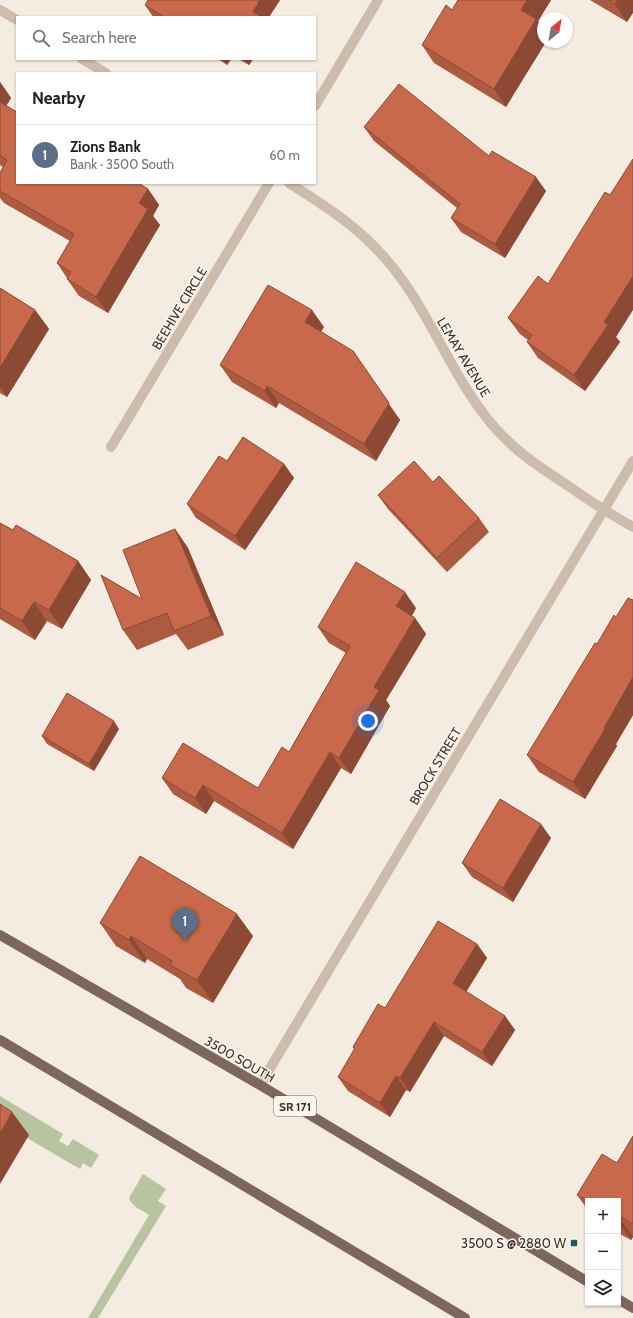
<!DOCTYPE html>
<html lang="en">
<head>
<meta charset="utf-8">
<style>
	:root { --surface:#fff; --page:#f6f6f6; --text:#202124; --muted:#757577; --line:#e0e0e0; --accent:#1f5a5e }
	body { margin:0; font-family:Cabin,sans-serif; background:var(--page); color:var(--text) }
	.controls { position:absolute; right:12px; bottom:12px; display:grid; overflow:hidden; border-radius:0px; box-shadow:0 1px 3px #0004 }
	.controls button { width:36px; height:36px; display:grid; place-items:center; padding:0; border:0; border-bottom:1px solid var(--line); background:var(--surface); color:var(--text); font:20px sans-serif }
	.compass { position:absolute; left:537px; top:12px; width:36px; height:36px; border-radius:50%; background:var(--surface); box-shadow:0 1px 3px #0004; rotate:31deg }
	.you { position:absolute; left:368px; top:721px; width:14px; height:14px; margin:-10px; border:3px solid #fff; border-radius:50%; background:#1a73e8; box-shadow:0 0 0 6px #1a73e833 }
	.badge { display:grid; place-items:center; width:26px; height:26px; border-radius:50%; background:var(--accent); color:#fff; font-size:13px; font-weight:700 }
	.pin { position:absolute; translate:-50% -33px; filter:drop-shadow(0 1px 2px #0008) }
	.pin::after { content:''; position:absolute; top:21px; width:14px; height:12px; background:inherit; clip-path:polygon(0 0,100% 0,50% 100%) }
	.list { margin:0; padding:0; list-style:none }
	h2 { display:flex; justify-content:space-between; align-items:center; height:52px; margin:0; padding:0 16px; font-size:17px }
	h2 small { font-size:13px; font-weight:400; color:var(--muted) }
	.list li { display:grid; grid-template-columns:26px 1fr auto; gap:12px; align-items:center; box-sizing:border-box; height:60px; padding:0 16px; border-top:1px solid var(--line) }
	.list b { display:block; font-size:15px; white-space:nowrap }
	.list p { margin:0; font-size:13px; white-space:nowrap; color:var(--muted) }
	.list em { font-size:13px; font-style:normal; color:var(--muted) }
	.icon { flex:none; width:22px; height:22px; fill:none; stroke:currentColor; stroke-width:2; stroke-linecap:round; stroke-linejoin:round }
	.map { position:relative; flex:none; width:633px; height:1318px; overflow:hidden }
	.search { position:absolute; background:var(--surface); box-shadow:0 1px 3px #0004; left:16px; top:16px; width:300px; height:44px; display:flex; align-items:center; gap:10px; box-sizing:border-box; padding:0 14px; border-radius:0px; color:var(--muted); font-size:15px }
	.panel { position:absolute; background:var(--surface); box-shadow:0 1px 3px #0004; left:16px; top:72px; width:300px; height:112px; border-radius:0px }
	.map>svg:first-child { display:block }
	.green { fill:#b8c4a0 }
	.lines { fill:none; stroke-linecap:round; stroke-linejoin:round }
	.minor { stroke:#cdbbac; stroke-width:10 }
	.primary { stroke:#7d675c; stroke-width:10 }
	.wall { fill:#ac5a40 }
	.shaded-wall { fill:#8c4a34 }
	.building { fill:#c8694b; stroke:#8c4a34 }
	.poi-dot { fill:#1f5a5e; stroke:#fbf5ee; stroke-width:1.5 }
	.labels { text-anchor:middle; dominant-baseline:central; stroke-width:3; stroke-linejoin:round; paint-order:stroke }
	.shield { fill:#fbf5ee; stroke:#756b66; stroke-width:1 }
	.shield-label { font-size:12px; font-weight:bold; fill:#3b302b }
	.street-label { font-size:13px; fill:#3b302b; stroke:#fbf5ee }
	.poi-label { font-size:13px; fill:#3b302b; stroke:#fbf5ee; text-anchor:end }
</style>
</head>
<body>
<div class="map">
<svg width="633" height="1318" viewBox="0 0 633 1318">
	<rect width="100%" height="100%" fill="#f4ebe1"/>
	<g class="green">
		<polygon points="0,1096 63,1134 59,1141 68,1146 73,1139 99,1155 91,1168 83,1163 80,1169 27,1138 28,1135 0,1117"/>
		<path d="M143,1174L166,1189L158,1201L166,1206L98,1318H88L149,1215C142,1210 132,1207 129,1198Z"/>
	</g>
	<g class="lines">
		<g class="minor">
			<polyline points="0,10 17,20"/>
			<polyline points="82,59 106,73"/>
			<polyline points="315,106 378,0"/>
			<path d="M289,183C325,206 356,225 384,257C427,305 447,367 486,417C509,447 536,465 567,485C588,500 610,514 633,527"/>
			<polyline points="111,447 269,183"/>
			<polyline points="260,1085 633,461"/>
		</g>
		<g class="primary">
			<polyline points="0,935 260,1085 588,1282"/>
			<polyline points="0,1040 465,1318"/>
			<polyline points="618,1299 633,1308"/>
		</g>
	</g>
	<g class="wall">
		<polygon points="280,0 269,17 153,17 145,5"/>
		<polygon points="458,0 551,0 538,21 543,29 543,42 506,107 434,63 422,45 452,10"/>
		<polygon points="590,0 633,0 627,22"/>
		<polygon points="218,59 231,59 227,65"/>
		<polygon points="238,59 253,59 249,65"/>
		<polygon points="0,82 11,98 6,106 148,189 159,205 153,216 160,225 108,313 79,296 67,279 67,278 57,263 70,241 4,203 0,198 0,173 3,167 0,165"/>
		<polygon points="364,127 489,156 546,191 505,258 461,232 451,218 457,208 374,141"/>
		<polygon points="0,288 35,310 49,329 7,397 0,393"/>
		<polygon points="508,318 616,337 620,342 585,391 538,358 527,342 528,340 520,334"/>
		<polygon points="324,327 321,332 400,420 376,461 279,403 276,408 232,382 220,365"/>
		<polygon points="227,461 284,464 294,478 245,550 196,518 187,504"/>
		<polygon points="433,482 479,518 489,532 447,572 388,509 378,495"/>
		<polygon points="0,523 13,530 78,561 91,580 62,629 47,621 35,640 0,619"/>
		<polygon points="175,529 188,548 224,635 188,650 176,634 137,650 123,630 142,599"/>
		<polygon points="633,600 633,715 616,744 617,746 585,799 539,772 527,755 616,617"/>
		<polygon points="416,608 412,616 415,618 426,634 386,700 390,706 351,774 341,768 293,849 214,801 206,814 173,794 162,778 258,788 289,752 346,653 329,643 318,627"/>
		<polygon points="119,729 94,771 47,744 42,736"/>
		<polygon points="551,838 513,902 472,877 462,863"/>
		<polygon points="100,923 253,936 213,1003 186,988 180,979 147,959 145,963 116,946"/>
		<polygon points="477,944 487,958 466,992 505,1016 515,1030 492,1066 444,1036 410,1092 406,1090 390,1117 348,1091 338,1077 355,1050 353,1047 385,1008"/>
		<polygon points="633,1136 633,1237 631,1240 618,1233 618,1201 588,1201 588,1210 577,1195 617,1163"/>
	</g>
	<g class="shaded-wall">
		<polygon points="260,0 280,0 269,17 256,17 253,12"/>
		<polygon points="527,0 551,0 538,21 543,29 543,42 546,42 506,107 494,89 521,10"/>
		<polygon points="617,0 633,0 633,13 627,22 615,4"/>
		<polygon points="223,59 231,59 227,65"/>
		<polygon points="244,59 253,59 249,65"/>
		<polygon points="0,82 11,98 2,113 0,111"/>
		<polygon points="536,177 546,191 505,258 495,244"/>
		<polygon points="148,189 159,205 153,216 160,225 108,313 96,297 139,203"/>
		<polygon points="633,276 633,310 616,337 620,342 585,391 574,375 604,322"/>
		<polygon points="35,310 49,329 7,397 0,387 0,368"/>
		<polygon points="312,310 324,327 316,339 305,322"/>
		<polygon points="353,351 400,420 376,461 364,444"/>
		<polygon points="267,386 279,403 276,408 265,391"/>
		<polygon points="284,464 294,478 245,550 235,536"/>
		<polygon points="175,529 188,548 224,635 211,616"/>
		<polygon points="78,561 91,580 62,629 49,610"/>
		<polygon points="405,592 416,608 408,622 396,606"/>
		<polygon points="34,602 47,621 35,640 22,621"/>
		<polygon points="415,618 426,634 386,700 390,706 351,774 339,758 374,687"/>
		<polygon points="633,677 633,715 616,744 617,746 585,799 573,782"/>
		<polygon points="114,721 119,729 94,771 89,764"/>
		<polygon points="330,752 341,768 293,849 282,833"/>
		<polygon points="203,785 214,801 206,814 195,798"/>
		<polygon points="541,824 551,838 513,902 503,888"/>
		<polygon points="237,914 253,936 213,1003 197,980"/>
		<polygon points="131,936 147,959 145,963 129,940"/>
		<polygon points="477,944 487,958 463,997 453,983"/>
		<polygon points="505,1016 515,1030 492,1066 482,1052"/>
		<polygon points="434,1022 444,1036 410,1092 400,1078"/>
		<polygon points="396,1076 406,1090 390,1117 380,1103"/>
		<polygon points="12,1112 29,1135 0,1184 0,1133"/>
		<polygon points="618,1216 633,1237 631,1240 618,1221"/>
	</g>
	<g class="building">
		<polygon points="148,0 260,0 253,12 260,16 259,17 164,17 145,5"/>
		<polygon points="458,0 527,0 521,10 536,19 494,89 422,45 446,5 452,10"/>
		<polygon points="608,0 617,0 615,4"/>
		<polygon points="399,84 489,156 492,151 536,177 495,244 451,218 460,204 364,127"/>
		<polygon points="0,102 17,112 17,183 138,183 148,189 139,203 148,209 96,297 67,279 71,272 57,263 74,234 0,191 0,173 7,160 0,155"/>
		<polygon points="633,159 633,276 604,322 608,325 574,375 527,342 532,335 508,318 538,276 548,284 605,192 610,195"/>
		<polygon points="268,285 312,310 305,322 353,351 389,403 364,444 267,386 265,391 220,365"/>
		<polygon points="0,288 35,310 0,368"/>
		<polygon points="243,437 284,464 235,536 187,504 219,456 227,461"/>
		<polygon points="414,461 433,482 439,476 479,518 437,558 378,495"/>
		<polygon points="0,523 13,530 16,525 78,561 49,610 34,602 22,621 0,608"/>
		<polygon points="175,529 211,616 174,631 167,613 123,630 101,575 142,599 123,550"/>
		<polygon points="356,562 405,592 396,606 415,618 374,687 379,690 339,758 330,752 282,833 203,785 195,798 162,778 183,743 258,788 282,747 289,752 350,646 318,627"/>
		<polygon points="628,598 633,600 633,677 604,728 605,729 573,782 527,755 595,643 597,644 614,615 616,617"/>
		<polygon points="67,693 114,721 89,764 42,736"/>
		<polygon points="500,799 541,824 503,888 462,863"/>
		<polygon points="140,856 237,914 197,980 170,965 172,961 131,936 129,940 100,923"/>
		<polygon points="438,921 477,944 453,983 505,1016 482,1052 434,1022 400,1078 396,1076 380,1103 338,1077 355,1048 353,1047 378,1004 385,1008"/>
		<polygon points="0,1104 12,1112 0,1133"/>
		<polygon points="633,1136 633,1224 618,1215 618,1201 588,1201 577,1195 602,1154 617,1163"/>
	</g>
	<rect class="poi-dot" x="570" y="1239" width="8" height="8" rx="2"/>
	<g class="labels">
		<rect class="shield" x="274" y="1096" width="42" height="20" rx="3"/>
		<g class="shield-label">
			<text x="295" y="1106">SR 171</text>
		</g>
		<g class="street-label">
			<text transform="translate(179 308) rotate(-59)">BEEHIVE CIRCLE</text>
			<text transform="translate(464 357) rotate(59)">LEMAY AVENUE</text>
			<text transform="translate(435 766) rotate(-59)">BROCK STREET</text>
			<text transform="translate(240 1059) rotate(30)">3500 SOUTH</text>
		</g>
		<g class="poi-label">
			<text x="566" y="1243">3500 S @ 2880 W</text>
		</g>
	</g>
</svg>
<div class="controls">
<button>+</button>
<button>−</button>
<button><svg class="icon" aria-label="layers" viewBox="0 0 24 24"><path d="M12 4l9 5-9 5-9-5zM3 14l9 5 9-5"/></svg></button>
</div>
<svg class="compass" viewBox="-18 -18 36 36"><path d="M0-13l5 13h-10z" fill="#e53935"/><path d="M0 13l5-13h-10z" fill="#757577"/></svg>
<div class="you"></div>
<div class="pin badge" style="left:185px;top:941px;background:#5c6f8a">1</div>
<div class="search"><svg class="icon" aria-label="search" viewBox="0 0 24 24"><circle cx="10" cy="10" r="6"/><path d="M15 15l6 6"/></svg>Search here</div>
<section class="panel">
<h2>Nearby<small></small></h2>
<ul class="list">
<li><span class="badge" style="background:#5c6f8a">1</span><div><b>Zions Bank</b><p>Bank · 3500 South</p></div><em>60 m</em></li>
</ul>
</section>
</div>
</body>
</html>
